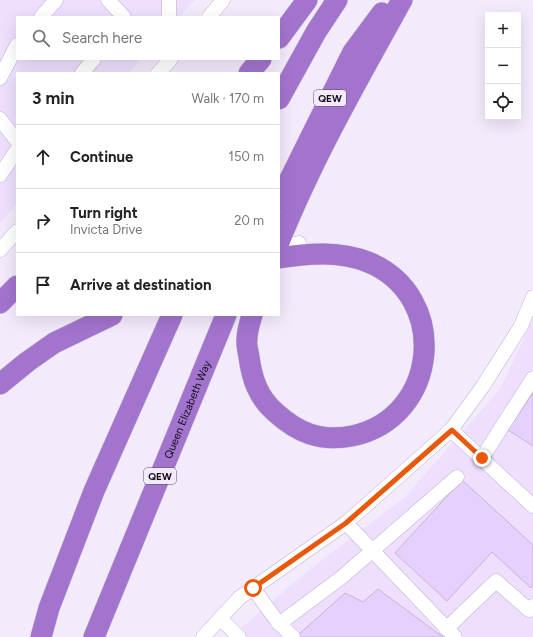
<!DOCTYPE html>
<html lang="en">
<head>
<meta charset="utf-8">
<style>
	:root { --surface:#fff; --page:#f6f6f6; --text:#222; --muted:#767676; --line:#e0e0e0 }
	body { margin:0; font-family:Figtree,sans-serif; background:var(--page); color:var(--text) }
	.controls { position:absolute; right:12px; top:12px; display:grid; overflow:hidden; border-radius:0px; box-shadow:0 4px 16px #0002 }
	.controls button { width:36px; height:36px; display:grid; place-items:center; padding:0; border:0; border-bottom:1px solid var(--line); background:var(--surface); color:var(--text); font:20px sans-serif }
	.stop { position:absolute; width:12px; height:12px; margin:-9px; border:3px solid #ea580c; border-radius:50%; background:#fff }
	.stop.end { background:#ea580c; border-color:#fff; box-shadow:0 1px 4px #0008 }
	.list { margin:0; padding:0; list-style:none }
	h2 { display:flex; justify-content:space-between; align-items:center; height:52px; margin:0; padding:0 16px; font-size:17px }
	h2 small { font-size:13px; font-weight:400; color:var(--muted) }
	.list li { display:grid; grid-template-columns:26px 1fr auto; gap:12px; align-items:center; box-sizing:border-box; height:64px; padding:0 16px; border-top:1px solid var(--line) }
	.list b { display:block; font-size:15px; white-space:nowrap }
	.list p { margin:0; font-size:13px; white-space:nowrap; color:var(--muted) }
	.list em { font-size:13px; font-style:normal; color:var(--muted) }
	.icon { flex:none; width:22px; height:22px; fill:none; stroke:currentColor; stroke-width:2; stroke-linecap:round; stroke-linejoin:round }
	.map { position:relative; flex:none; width:533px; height:637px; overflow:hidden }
	.search { position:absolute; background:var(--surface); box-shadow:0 4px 16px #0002; left:16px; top:16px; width:264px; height:44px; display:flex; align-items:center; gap:10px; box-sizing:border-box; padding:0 14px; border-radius:0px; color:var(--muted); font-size:15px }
	.panel { position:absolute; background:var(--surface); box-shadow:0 4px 16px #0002; left:16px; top:72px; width:264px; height:244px; border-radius:0px }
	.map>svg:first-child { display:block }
	.built { fill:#eddffd }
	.building { fill:#e6d0fd; stroke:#c4b6d3 }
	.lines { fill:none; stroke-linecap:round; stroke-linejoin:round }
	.minor-casing { stroke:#c1b3d0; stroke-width:15 }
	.highway-casing { stroke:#d4d3d5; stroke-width:22 }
	.minor { stroke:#fff; stroke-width:14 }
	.highway { stroke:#a374ce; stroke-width:21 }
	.route { stroke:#ea580c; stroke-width:5 }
	.labels { text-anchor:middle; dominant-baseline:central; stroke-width:4; stroke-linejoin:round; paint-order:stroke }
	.shield { fill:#f3eafc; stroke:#564f5c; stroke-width:1 }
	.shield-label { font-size:10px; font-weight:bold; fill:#120d17 }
	.street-label { font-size:11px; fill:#120d17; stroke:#f3eafc }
</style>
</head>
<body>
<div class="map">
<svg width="533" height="637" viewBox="0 0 533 637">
	<rect width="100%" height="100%" fill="#f3eafc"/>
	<g class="built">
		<polygon points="0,0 195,0 179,17 17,17 17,59 141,59 129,73 17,73 17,203 0,223"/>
		<polygon points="533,319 533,637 231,637 299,578 405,497 500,389"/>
	</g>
	<g class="building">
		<polygon points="533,393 533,446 508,430"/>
		<polygon points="462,480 533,545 533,585 531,588 492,552 447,601 395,553"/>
		<polygon points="378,589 443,637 299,637 297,636 345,593 363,602"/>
	</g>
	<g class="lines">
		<defs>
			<g id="minor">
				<polyline points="108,0 124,17"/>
				<polyline points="41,17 56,0"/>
				<polyline points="169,17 169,0"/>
				<polyline points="209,17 223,0"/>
				<polyline points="82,73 94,59"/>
				<polyline points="158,73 171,59"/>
				<polyline points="0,78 17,45"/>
				<polyline points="0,119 17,141"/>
				<polyline points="0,175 17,150"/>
				<polyline points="279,247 299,243"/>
				<polyline points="0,250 17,231"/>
				<polyline points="451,430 533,506"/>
				<polyline points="482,458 533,378"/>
				<polyline points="346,523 455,637"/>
				<polyline points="253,588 277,621 293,637"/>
				<polyline points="220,618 239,637"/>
				<polyline points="279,624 342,577 457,477"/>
				<polyline points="446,629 496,581 529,610 533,606"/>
				<polyline points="203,637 239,598 346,523 451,430 483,386 521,326 533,297"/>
			</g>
			<g id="highway">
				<polyline points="279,38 307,0"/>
				<polyline points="249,73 261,59"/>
				<polyline points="279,99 316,32 337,0"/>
				<polyline points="279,201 353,52 382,13"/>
				<path d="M279,242C313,158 358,79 402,0"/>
				<polyline points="0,303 17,286"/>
				<path d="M252,315C250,322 247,331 247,339C246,344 248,351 249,357C252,379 258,397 275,412C298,433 320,442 352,436C439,418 451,296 368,262C340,251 309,253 279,258"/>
				<polyline points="0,384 27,362 54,343 112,315"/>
				<polyline points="41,637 49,608 94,491 172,315"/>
				<path id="s1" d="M94,637L226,315"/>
			</g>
		</defs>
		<use href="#minor" class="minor-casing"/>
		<use href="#highway" class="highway-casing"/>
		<use href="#minor" class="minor"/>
		<use href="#highway" class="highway"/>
	</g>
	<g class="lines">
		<polyline class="route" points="253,588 346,523 452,430 482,458"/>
	</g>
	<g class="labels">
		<g class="shield">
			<rect x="314" y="90" width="32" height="16" rx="3"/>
			<rect x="144" y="468" width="32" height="16" rx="3"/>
		</g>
		<g class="shield-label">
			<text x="330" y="98">QEW</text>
			<text x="160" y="476">QEW</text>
		</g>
		<g class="street-label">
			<text stroke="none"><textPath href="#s1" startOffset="246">Queen Elizabeth Way</textPath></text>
		</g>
	</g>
</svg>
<div class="controls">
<button>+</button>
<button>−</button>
<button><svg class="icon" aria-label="locate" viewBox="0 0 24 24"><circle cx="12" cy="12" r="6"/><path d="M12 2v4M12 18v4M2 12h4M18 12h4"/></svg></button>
</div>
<div class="stop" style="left:253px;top:588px"></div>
<div class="stop end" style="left:482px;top:458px"></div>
<div class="search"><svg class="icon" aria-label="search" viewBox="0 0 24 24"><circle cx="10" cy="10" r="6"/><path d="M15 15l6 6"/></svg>Search here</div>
<section class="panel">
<h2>3 min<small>Walk · 170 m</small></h2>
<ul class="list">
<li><svg class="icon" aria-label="ahead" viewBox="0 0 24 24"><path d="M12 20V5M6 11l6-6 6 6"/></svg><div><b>Continue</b></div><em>150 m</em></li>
<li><svg class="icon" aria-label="right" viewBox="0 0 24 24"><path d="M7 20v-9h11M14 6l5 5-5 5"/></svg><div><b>Turn right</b><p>Invicta Drive</p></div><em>20 m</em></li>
<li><svg class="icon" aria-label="arrive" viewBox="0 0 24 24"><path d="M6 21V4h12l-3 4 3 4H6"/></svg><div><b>Arrive at destination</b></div></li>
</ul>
</section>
</div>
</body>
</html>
